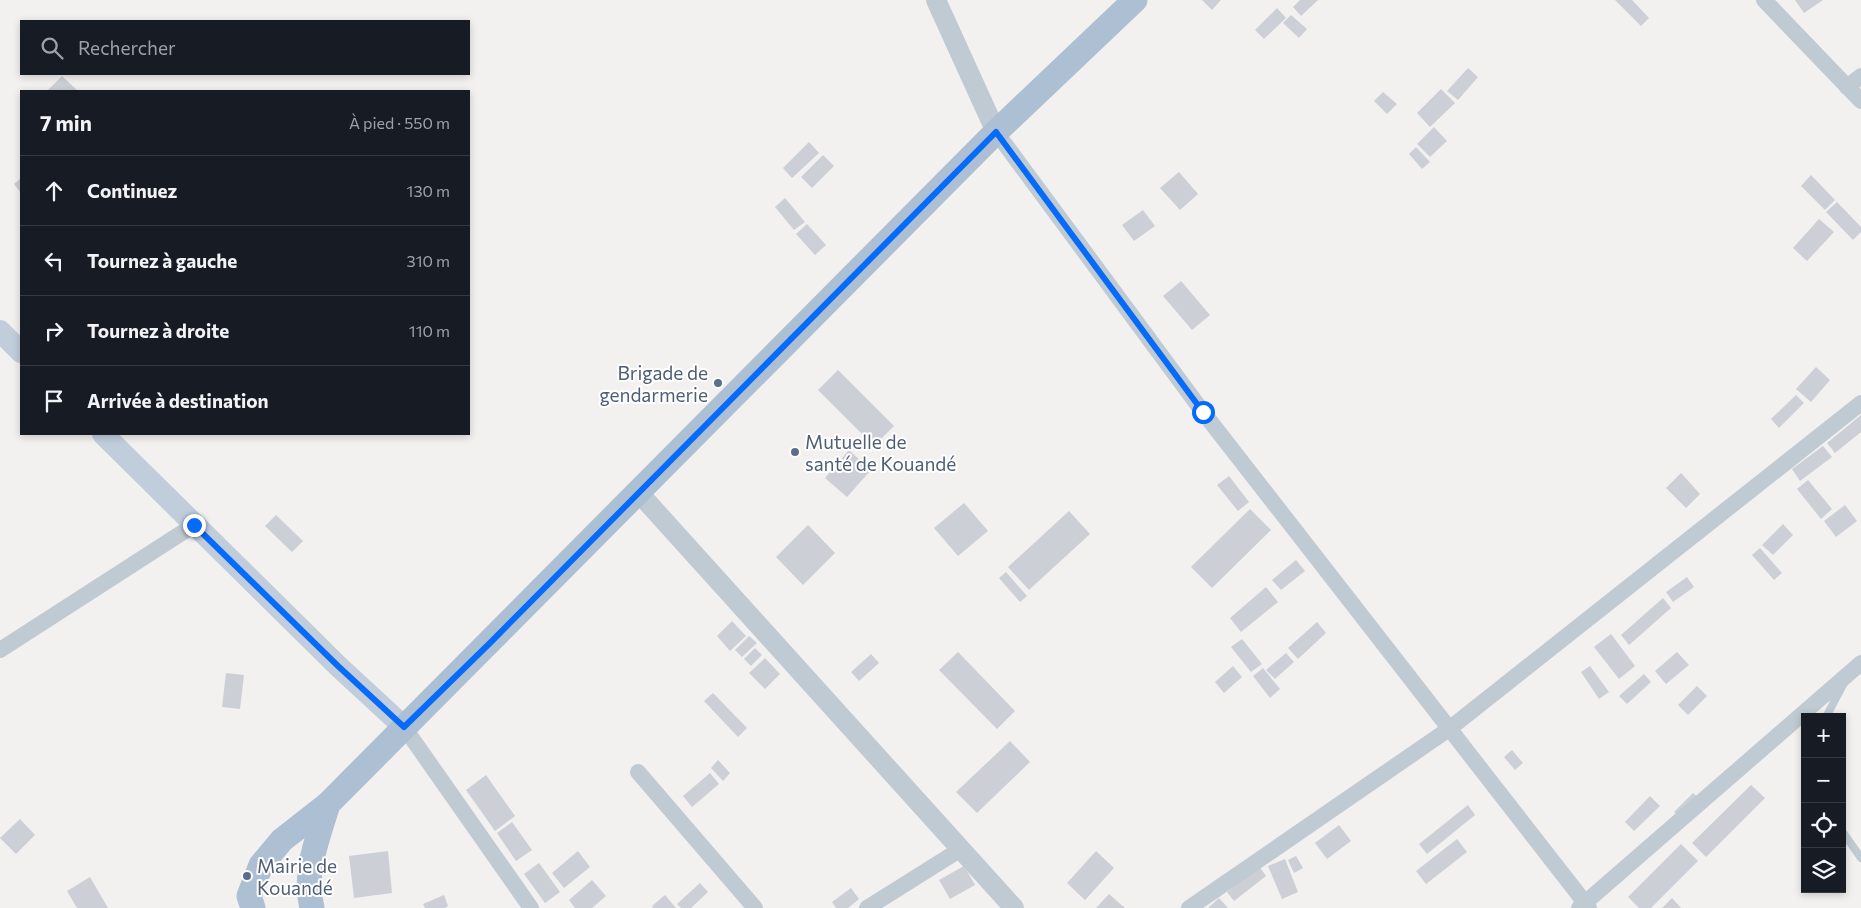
<!DOCTYPE html>
<html lang="fr">
<head>
<meta charset="utf-8">
<style>
	:root { --surface:#171b24; --page:#242831; --text:#f1f3f6; --muted:#9ea1a6; --line:#363941 }
	body { margin:0; font-family:Commissioner,sans-serif; background:var(--page); color:var(--text) }
	.controls { position:absolute; right:15px; bottom:15px; display:grid; overflow:hidden; border-radius:0px; box-shadow:0 2px 8px #0003 }
	.controls button { width:45px; height:45px; display:grid; place-items:center; padding:0; border:0; border-bottom:1px solid var(--line); background:var(--surface); color:var(--text); font:25px sans-serif }
	.stop { position:absolute; width:15px; height:15px; margin:-11px; border:4px solid #056bf8; border-radius:50%; background:#fff }
	.stop.end { background:#056bf8; border-color:#fff; box-shadow:0 1px 5px #0008 }
	.list { margin:0; padding:0; list-style:none }
	h2 { display:flex; justify-content:space-between; align-items:center; height:65px; margin:0; padding:0 20px; font-size:21px }
	h2 small { font-size:16px; font-weight:400; color:var(--muted) }
	.list li { display:grid; grid-template-columns:32px 1fr auto; gap:15px; align-items:center; box-sizing:border-box; height:70px; padding:0 20px; border-top:1px solid var(--line) }
	.list b { display:block; font-size:19px; white-space:nowrap }
	.list em { font-size:16px; font-style:normal; color:var(--muted) }
	.icon { flex:none; width:28px; height:28px; fill:none; stroke:currentColor; stroke-width:2; stroke-linecap:round; stroke-linejoin:round }
	.map { position:relative; flex:none; width:1861px; height:908px; overflow:hidden }
	.search { position:absolute; background:var(--surface); box-shadow:0 2px 8px #0003; left:20px; top:20px; width:450px; height:55px; display:flex; align-items:center; gap:12px; box-sizing:border-box; padding:0 18px; border-radius:0px; color:var(--muted); font-size:19px }
	.panel { position:absolute; background:var(--surface); box-shadow:0 2px 8px #0003; left:20px; top:90px; width:450px; height:345px; border-radius:0px }
	.map>svg:first-child { display:block }
	.building { fill:#cccfd6 }
	.lines { fill:none; stroke-linecap:round; stroke-linejoin:round }
	.service { stroke:#bfcad3; stroke-width:8 }
	.minor { stroke:#bfcad3; stroke-width:16 }
	.tertiary { stroke:#bfcad3; stroke-width:20 }
	.secondary { stroke:#c1cddb; stroke-width:22 }
	.primary { stroke:#adbfd2; stroke-width:25 }
	.route { stroke:#056bf8; stroke-width:6 }
	.service-dot { fill:#5c6f8a; stroke:#fff; stroke-width:2 }
	.labels { text-anchor:middle; dominant-baseline:central; stroke-width:4; stroke-linejoin:round; paint-order:stroke }
	.service-label { font-size:19px; fill:#4e5e75; stroke:#fff; text-anchor:start }
</style>
</head>
<body>
<div class="map">
<svg width="1861" height="908" viewBox="0 0 1861 908">
	<rect width="100%" height="100%" fill="#f3f0f0"/>
	<g class="building">
		<polygon points="1202,0 1221,0 1212,10"/>
		<polygon points="1300,0 1318,0 1301,16 1293,7"/>
		<polygon points="1615,0 1632,0 1649,18 1641,26"/>
		<polygon points="1795,0 1823,0 1804,13"/>
		<polygon points="1277,8 1286,18 1264,39 1255,30"/>
		<polygon points="1291,15 1307,29 1299,38 1283,23"/>
		<polygon points="1468,68 1478,77 1458,100 1447,91"/>
		<polygon points="62,76 78,91 47,91"/>
		<polygon points="1441,89 1455,103 1430,127 1417,113"/>
		<polygon points="1383,92 1397,104 1387,114 1374,101"/>
		<polygon points="1434,127 1447,141 1430,157 1417,144"/>
		<polygon points="809,142 819,153 792,178 783,168"/>
		<polygon points="1416,147 1430,162 1422,169 1409,154"/>
		<polygon points="823,155 834,166 812,188 801,177"/>
		<polygon points="1179,172 1198,194 1180,210 1160,188"/>
		<polygon points="1811,175 1835,200 1825,210 1801,186"/>
		<polygon points="21,178 21,193 14,184"/>
		<polygon points="785,198 805,222 794,230 775,207"/>
		<polygon points="1837,202 1861,227 1861,232 1853,240 1826,212"/>
		<polygon points="1143,210 1155,226 1134,241 1122,225"/>
		<polygon points="1819,219 1834,232 1807,261 1793,248"/>
		<polygon points="807,224 826,245 815,255 796,234"/>
		<polygon points="1181,281 1210,315 1192,330 1163,296"/>
		<polygon points="1816,367 1830,380 1811,402 1796,389"/>
		<polygon points="838,370 894,426 874,446 818,390"/>
		<polygon points="1796,395 1804,403 1779,428 1771,419"/>
		<polygon points="1861,415 1861,432 1835,453 1827,443"/>
		<polygon points="1823,446 1832,457 1800,481 1792,469"/>
		<polygon points="849,450 871,470 847,497 825,478"/>
		<polygon points="1681,473 1700,494 1686,508 1666,488"/>
		<polygon points="1229,476 1249,502 1238,511 1217,485"/>
		<polygon points="1808,480 1832,509 1821,519 1797,489"/>
		<polygon points="964,503 988,531 958,556 934,528"/>
		<polygon points="1845,505 1857,521 1836,537 1824,521"/>
		<polygon points="1250,509 1271,530 1212,588 1191,567"/>
		<polygon points="1069,511 1090,534 1029,590 1008,567"/>
		<polygon points="276,515 303,541 292,552 265,526"/>
		<polygon points="1783,524 1793,535 1773,555 1762,545"/>
		<polygon points="808,525 835,553 803,585 776,557"/>
		<polygon points="1760,548 1782,573 1774,580 1752,555"/>
		<polygon points="1296,560 1305,571 1281,590 1272,580"/>
		<polygon points="1006,572 1027,596 1020,602 999,578"/>
		<polygon points="1687,577 1694,587 1673,602 1666,592"/>
		<polygon points="1266,587 1278,602 1241,632 1230,618"/>
		<polygon points="1663,598 1671,608 1629,645 1621,635"/>
		<polygon points="732,621 746,636 730,651 717,636"/>
		<polygon points="1317,622 1326,633 1298,659 1288,648"/>
		<polygon points="1611,634 1635,666 1619,679 1594,647"/>
		<polygon points="749,636 757,643 742,657 735,650"/>
		<polygon points="1242,639 1262,664 1251,672 1231,647"/>
		<polygon points="755,648 762,655 751,666 744,659"/>
		<polygon points="958,652 1015,711 997,729 939,670"/>
		<polygon points="1677,652 1689,665 1666,684 1655,671"/>
		<polygon points="1286,653 1294,662 1275,679 1266,670"/>
		<polygon points="871,654 879,663 859,681 851,672"/>
		<polygon points="765,658 780,674 765,689 749,673"/>
		<polygon points="1233,666 1242,677 1224,693 1215,682"/>
		<polygon points="1590,666 1609,692 1599,699 1581,672"/>
		<polygon points="1263,668 1280,689 1270,698 1253,676"/>
		<polygon points="226,673 244,675 240,709 222,707"/>
		<polygon points="1644,674 1651,682 1627,704 1619,696"/>
		<polygon points="1697,686 1707,696 1688,715 1678,705"/>
		<polygon points="713,693 747,728 738,737 704,701"/>
		<polygon points="1010,741 1030,762 977,813 956,792"/>
		<polygon points="1512,750 1523,763 1515,770 1504,757"/>
		<polygon points="718,760 730,773 723,781 711,768"/>
		<polygon points="710,773 719,784 692,807 683,796"/>
		<polygon points="486,775 515,816 495,831 466,790"/>
		<polygon points="1751,785 1765,798 1706,857 1692,843"/>
		<polygon points="1693,793 1700,799 1681,818 1674,812"/>
		<polygon points="1650,796 1660,806 1634,831 1625,822"/>
		<polygon points="1468,805 1475,815 1427,854 1419,844"/>
		<polygon points="20,819 35,835 16,854 0,838"/>
		<polygon points="512,822 532,850 516,861 497,833"/>
		<polygon points="1339,825 1351,841 1327,859 1315,843"/>
		<polygon points="1457,839 1467,852 1426,884 1416,871"/>
		<polygon points="1681,844 1698,861 1651,908 1639,908 1628,897"/>
		<polygon points="388,851 392,893 354,898 349,856"/>
		<polygon points="578,851 590,867 564,888 552,873"/>
		<polygon points="1096,851 1114,868 1085,900 1067,883"/>
		<polygon points="1296,856 1303,868 1294,873 1288,860"/>
		<polygon points="1285,859 1298,892 1282,899 1268,866"/>
		<polygon points="539,863 560,892 545,903 524,874"/>
		<polygon points="964,866 975,885 950,899 939,880"/>
		<polygon points="1259,866 1266,876 1234,901 1227,892"/>
		<polygon points="90,877 108,908 77,908 67,891"/>
		<polygon points="592,880 606,896 592,908 575,908 569,900"/>
		<polygon points="700,883 708,892 691,908 681,908 677,904"/>
		<polygon points="851,888 859,899 848,908 836,908 832,902"/>
		<polygon points="1109,894 1125,908 1096,908"/>
		<polygon points="444,895 448,906 445,908 425,908 423,904"/>
		<polygon points="665,895 676,908 653,908 652,906"/>
		<polygon points="1219,898 1228,908 1208,908"/>
		<polygon points="1672,898 1681,908 1662,908"/>
	</g>
	<g class="lines">
		<g class="service">
			<polyline points="1826,717 1844,683"/>
			<polyline points="1842,831 1861,858"/>
		</g>
		<g class="minor">
			<polyline points="1764,0 1861,101"/>
			<polyline points="1847,87 1861,76"/>
			<polyline points="996,132 1203,412 1589,908"/>
			<polyline points="0,650 194,525"/>
			<polyline points="404,727 531,908"/>
			<polyline points="638,772 755,908"/>
			<polyline points="867,908 961,849"/>
			<polyline points="1189,908 1449,729 1861,403"/>
			<polyline points="1579,908 1861,663"/>
		</g>
		<g class="tertiary">
			<polyline points="936,0 996,132"/>
			<polyline points="639,493 1014,908"/>
		</g>
		<g class="secondary">
			<polyline points="0,331 21,352"/>
			<polyline points="103,434 338,666 404,727"/>
		</g>
		<g class="primary">
			<polyline points="253,908 249,896 261,865 282,840 328,804 996,132 1135,0"/>
			<path d="M312,908C303,872 318,838 328,804"/>
		</g>
	</g>
	<g class="lines">
		<polyline class="route" points="194,525 338,666 404,727 491,642 996,132 1203,412"/>
	</g>
	<g class="service-dot">
		<circle cx="718" cy="383" r="5"/>
		<circle cx="795" cy="452" r="5"/>
		<circle cx="247" cy="876" r="5"/>
	</g>
	<g class="labels">
		<g class="service-label">
			<text x="708" y="372" text-anchor="end">Brigade de<tspan x="708" dy="22">gendarmerie</tspan></text>
			<text x="805" y="441">Mutuelle de<tspan x="805" dy="22">santé de Kouandé</tspan></text>
			<text x="257" y="865">Mairie de<tspan x="257" dy="22">Kouandé</tspan></text>
		</g>
	</g>
</svg>
<div class="controls">
<button>+</button>
<button>−</button>
<button><svg class="icon" aria-label="locate" viewBox="0 0 24 24"><circle cx="12" cy="12" r="6"/><path d="M12 2v4M12 18v4M2 12h4M18 12h4"/></svg></button>
<button><svg class="icon" aria-label="layers" viewBox="0 0 24 24"><path d="M12 4l9 5-9 5-9-5zM3 14l9 5 9-5"/></svg></button>
</div>
<div class="stop" style="left:1203px;top:412px"></div>
<div class="stop end" style="left:194px;top:525px"></div>
<div class="search"><svg class="icon" aria-label="search" viewBox="0 0 24 24"><circle cx="10" cy="10" r="6"/><path d="M15 15l6 6"/></svg>Rechercher</div>
<section class="panel">
<h2>7 min<small>À pied · 550 m</small></h2>
<ul class="list">
<li><svg class="icon" aria-label="ahead" viewBox="0 0 24 24"><path d="M12 20V5M6 11l6-6 6 6"/></svg><div><b>Continuez</b></div><em>130 m</em></li>
<li><svg class="icon" aria-label="left" viewBox="0 0 24 24"><path d="M17 20v-9H6M10 6l-5 5 5 5"/></svg><div><b>Tournez à gauche</b></div><em>310 m</em></li>
<li><svg class="icon" aria-label="right" viewBox="0 0 24 24"><path d="M7 20v-9h11M14 6l5 5-5 5"/></svg><div><b>Tournez à droite</b></div><em>110 m</em></li>
<li><svg class="icon" aria-label="arrive" viewBox="0 0 24 24"><path d="M6 21V4h12l-3 4 3 4H6"/></svg><div><b>Arrivée à destination</b></div></li>
</ul>
</section>
</div>
</body>
</html>
